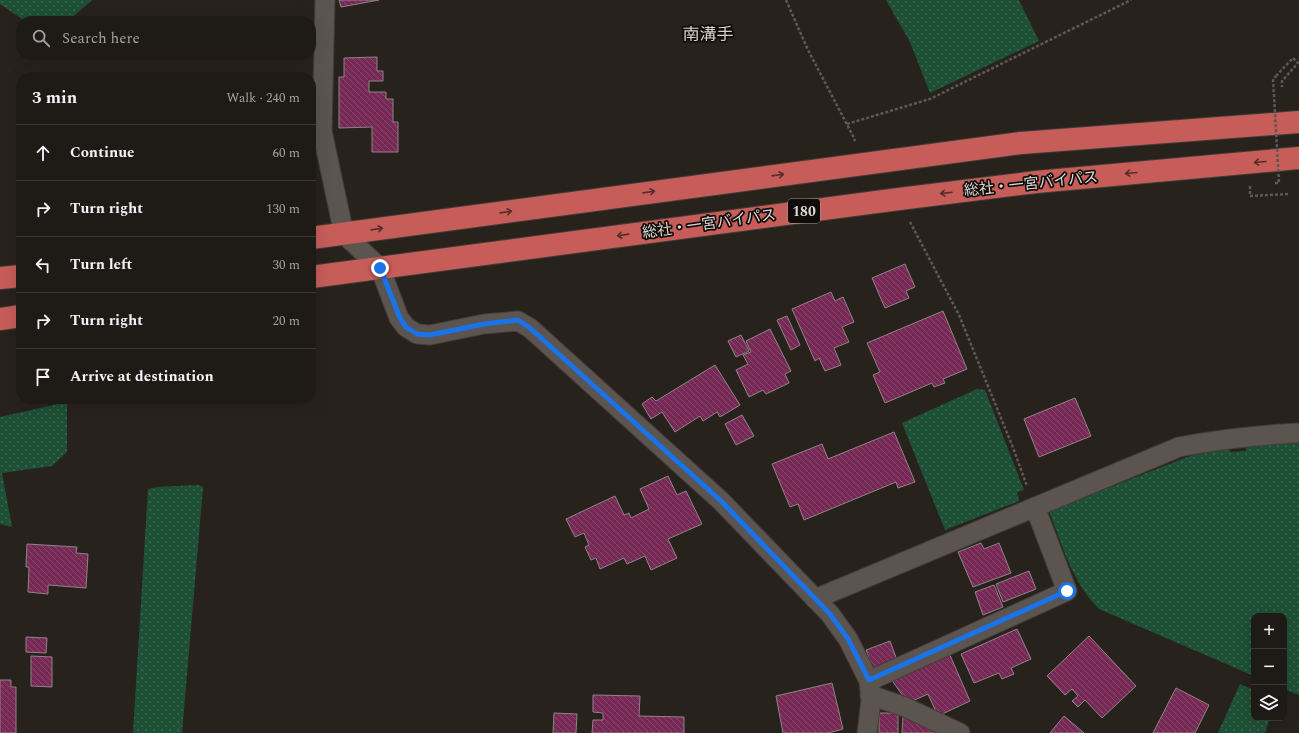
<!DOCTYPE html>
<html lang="en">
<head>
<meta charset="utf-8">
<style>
	:root { --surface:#1e1a16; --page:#2b2723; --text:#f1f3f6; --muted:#a1a1a1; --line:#3c3835 }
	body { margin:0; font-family:Spectral,"Noto Sans JP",serif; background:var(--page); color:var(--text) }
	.controls { position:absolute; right:12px; bottom:12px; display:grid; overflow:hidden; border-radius:8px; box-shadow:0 4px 16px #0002 }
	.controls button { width:36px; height:36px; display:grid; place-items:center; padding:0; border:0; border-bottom:1px solid var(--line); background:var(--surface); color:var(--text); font:20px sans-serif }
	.stop { position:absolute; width:12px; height:12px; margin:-9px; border:3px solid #1a73e8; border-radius:50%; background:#fff }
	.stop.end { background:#1a73e8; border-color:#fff; box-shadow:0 1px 4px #0008 }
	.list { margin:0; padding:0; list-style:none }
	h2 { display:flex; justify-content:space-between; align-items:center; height:52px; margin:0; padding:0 16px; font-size:17px }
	h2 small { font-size:13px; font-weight:400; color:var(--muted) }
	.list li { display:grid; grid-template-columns:26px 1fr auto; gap:12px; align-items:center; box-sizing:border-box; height:56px; padding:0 16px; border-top:1px solid var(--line) }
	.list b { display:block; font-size:15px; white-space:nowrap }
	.list em { font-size:13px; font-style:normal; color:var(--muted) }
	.icon { flex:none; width:22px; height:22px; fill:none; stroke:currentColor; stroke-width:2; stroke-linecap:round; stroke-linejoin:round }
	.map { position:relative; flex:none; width:1299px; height:733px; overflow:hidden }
	.search { position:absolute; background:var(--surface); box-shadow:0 4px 16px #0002; left:16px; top:16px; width:300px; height:44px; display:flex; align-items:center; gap:10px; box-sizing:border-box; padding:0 14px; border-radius:16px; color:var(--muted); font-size:15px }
	.panel { position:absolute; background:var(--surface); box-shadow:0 4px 16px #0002; left:16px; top:72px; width:300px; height:332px; border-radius:16px }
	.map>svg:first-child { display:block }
	.grass { fill:url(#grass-dots) }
	.building { fill:url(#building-back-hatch); stroke:#8e8488 }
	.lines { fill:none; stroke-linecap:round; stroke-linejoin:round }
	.street-casing { stroke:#423d39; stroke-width:21 }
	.highway-casing { stroke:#423d39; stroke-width:24 }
	.path { stroke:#5f5955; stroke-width:2.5; stroke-dasharray:3 2; stroke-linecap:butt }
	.street { stroke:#5b544f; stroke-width:19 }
	.highway { stroke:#c65d59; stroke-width:22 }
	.path-bridge { stroke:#5f5955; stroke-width:2.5; stroke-dasharray:3 2; stroke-linecap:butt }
	.oneway { stroke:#582c2a }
	.route { stroke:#1a73e8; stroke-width:5 }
	.labels { text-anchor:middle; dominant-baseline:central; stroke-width:3.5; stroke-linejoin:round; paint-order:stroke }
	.shield { fill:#0f0c0a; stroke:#a09c9a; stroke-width:1 }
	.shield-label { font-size:14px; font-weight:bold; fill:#dedad7 }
	.street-label { font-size:15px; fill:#dedad7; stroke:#0f0c0a }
	.quarter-label { font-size:17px; fill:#d8d0c9; stroke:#0f0c0a }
</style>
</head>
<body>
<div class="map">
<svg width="1299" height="733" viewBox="0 0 1299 733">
	<defs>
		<pattern id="grass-dots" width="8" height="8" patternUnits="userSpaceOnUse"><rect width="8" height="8" fill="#1e5035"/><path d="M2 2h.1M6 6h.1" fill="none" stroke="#3e6952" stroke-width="1.8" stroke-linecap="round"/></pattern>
		<pattern id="building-back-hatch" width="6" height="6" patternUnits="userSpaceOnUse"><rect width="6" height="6" fill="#762954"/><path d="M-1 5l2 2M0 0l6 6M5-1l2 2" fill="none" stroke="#89476c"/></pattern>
	</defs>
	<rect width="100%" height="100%" fill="#28221d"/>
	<g class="grass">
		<polygon points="0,0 92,0 68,21 25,21 0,4"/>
		<polygon points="886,0 1019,0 1039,41 930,93 910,42"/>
		<polygon points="977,389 985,390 1024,490 1017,492 1019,501 945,530 902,423"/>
		<polygon points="67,402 67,452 52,466 2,473 12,527 0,524 0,417"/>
		<path d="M1299,443V695L1284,689V616H1254V676L1099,609C1071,580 1063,547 1049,511L1190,456L1230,448V452L1246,451V446Z"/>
		<polygon points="198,485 203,487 182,733 133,733 148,489 157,487"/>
		<polygon points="1240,684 1254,690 1254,718 1270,718 1265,733 1218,733"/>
	</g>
	<g class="building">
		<polygon points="339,0 379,0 341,7"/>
		<polygon points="377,57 377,71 383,71 383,81 369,81 369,92 386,92 386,99 393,99 393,122 398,122 398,152 372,152 372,127 339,128 339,77 344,77 344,58"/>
		<polygon points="905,264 915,287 906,291 909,298 885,308 872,278"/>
		<polygon points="831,292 835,301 843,297 854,322 842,327 849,342 834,348 841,365 825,371 819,358 815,361 792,309"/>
		<polygon points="943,311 967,369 943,379 945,383 934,387 932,383 885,403 873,375 880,372 867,343"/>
		<polygon points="787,316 800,345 791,350 777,320"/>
		<polygon points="770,329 791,371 785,374 789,383 766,394 763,390 749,397 736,370 748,364 743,355 751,352 746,341"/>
		<polygon points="741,335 749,351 736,357 728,341"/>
		<polygon points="715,365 740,405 720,417 717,412 703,421 700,416 675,432 662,412 651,419 642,404 652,397 656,401"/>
		<polygon points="1075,398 1091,436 1039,457 1024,419"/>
		<polygon points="742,415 754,436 736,445 725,424"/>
		<polygon points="894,432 915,482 898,488 896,482 804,520 798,504 790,507 772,464 822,444 828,459"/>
		<polygon points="668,476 677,495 686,491 702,524 668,539 677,558 651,570 645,556 627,564 624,558 600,569 596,558 591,560 585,547 589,545 584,533 575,537 566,519 615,496 624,515 629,513 631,518 649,509 640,489"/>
		<polygon points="981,543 984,549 999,543 1011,573 973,587 958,552"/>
		<polygon points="27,544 77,547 76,553 88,554 86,588 48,585 48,594 28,592 29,567 26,567"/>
		<polygon points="1029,571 1036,589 1003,602 996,584"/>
		<polygon points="994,585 1003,607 983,615 975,592"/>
		<polygon points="1017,629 1031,659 1011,668 1014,674 1002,679 999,673 974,683 961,654"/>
		<polygon points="1089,636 1136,686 1102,718 1085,700 1078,707 1072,701 1078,696 1072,689 1065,695 1047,676"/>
		<polygon points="26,637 47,638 46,653 26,652"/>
		<polygon points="890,641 897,660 873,669 866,650"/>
		<polygon points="949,653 970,701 938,716 928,694 908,703 891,679"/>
		<polygon points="31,656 52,657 52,687 31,686"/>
		<polygon points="0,680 11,680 11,687 16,687 16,733 0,733"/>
		<polygon points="832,683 843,729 828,733 783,733 776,696"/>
		<polygon points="1176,688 1209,705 1195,733 1153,733"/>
		<polygon points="593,695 640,696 639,716 684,717 684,733 592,733 593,720 603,720 603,713 593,712"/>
		<polygon points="554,713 577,714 576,733 553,733"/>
		<rect x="879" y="713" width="19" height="20"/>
		<polygon points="903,715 942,733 902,733"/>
		<polygon points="1064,716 1084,733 1050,733"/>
	</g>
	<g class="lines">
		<defs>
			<g id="street">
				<polyline points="325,0 322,131 344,234 380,268 399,318 406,327 417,334 430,335 484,324 518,321 530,328 721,501 830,614 848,639 869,681 871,700 867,733"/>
				<path d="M815,599L1179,447C1219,439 1259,435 1299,433"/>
				<polyline points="869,681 1067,591 1035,507"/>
				<polyline points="870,695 905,707 960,733"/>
			</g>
			<g id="highway">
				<polyline points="311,238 1021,143 1299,122"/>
				<polyline points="311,277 899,199 1036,182 1299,158"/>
				<polyline points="0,278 21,276"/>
				<polyline points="0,319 21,316"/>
			</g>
		</defs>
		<use href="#street" class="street-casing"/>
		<use href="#highway" class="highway-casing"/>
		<g class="path">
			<polyline points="786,0 808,50 853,136 855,141"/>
			<polyline points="1276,76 1293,58 1298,63 1282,81 1282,87"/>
			<polyline points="847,124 930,99 1131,0"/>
			<polyline points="1250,186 1250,196 1288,194"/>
			<polyline points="910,222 959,315 1012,445 1027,486"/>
		</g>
		<use href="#street" class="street"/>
		<use href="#highway" class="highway"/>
		<polyline class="path-bridge" points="1275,183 1279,183 1273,79 1276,76"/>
	</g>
	<defs><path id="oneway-shaft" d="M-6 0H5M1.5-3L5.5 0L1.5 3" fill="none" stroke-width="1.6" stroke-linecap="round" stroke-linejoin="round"/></defs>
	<g class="oneway">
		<use href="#oneway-shaft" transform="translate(1260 162) rotate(175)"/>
		<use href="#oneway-shaft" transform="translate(1131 173) rotate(175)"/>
		<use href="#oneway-shaft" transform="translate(778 175) rotate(-8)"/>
		<use href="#oneway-shaft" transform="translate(649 192) rotate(-8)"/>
		<use href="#oneway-shaft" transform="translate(946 193) rotate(173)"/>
		<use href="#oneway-shaft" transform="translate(506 212) rotate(-8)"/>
		<use href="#oneway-shaft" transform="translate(377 229) rotate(-8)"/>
		<use href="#oneway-shaft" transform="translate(623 235) rotate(172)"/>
	</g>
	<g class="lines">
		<polyline class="route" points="380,268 400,318 406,327 417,334 430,335 484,324 518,320 530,328 721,501 830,614 848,639 869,680 1067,591"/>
	</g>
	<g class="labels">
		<rect class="shield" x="788" y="199" width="32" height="24" rx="3"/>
		<g class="shield-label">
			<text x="804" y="211">180</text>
		</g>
		<g class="street-label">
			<text transform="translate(1031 184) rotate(-6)">総社・一宮バイパス</text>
			<text transform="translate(709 224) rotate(-8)">総社・一宮バイパス</text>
		</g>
		<g class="quarter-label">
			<text x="708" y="35">南溝手</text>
		</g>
	</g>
</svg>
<div class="controls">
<button>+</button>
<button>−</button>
<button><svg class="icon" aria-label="layers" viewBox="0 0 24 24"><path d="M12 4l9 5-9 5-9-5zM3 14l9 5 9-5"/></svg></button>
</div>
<div class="stop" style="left:1067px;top:591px"></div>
<div class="stop end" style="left:380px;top:268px"></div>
<div class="search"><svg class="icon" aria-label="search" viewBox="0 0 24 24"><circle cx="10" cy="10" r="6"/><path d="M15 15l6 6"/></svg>Search here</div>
<section class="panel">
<h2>3 min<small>Walk · 240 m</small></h2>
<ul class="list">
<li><svg class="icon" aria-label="ahead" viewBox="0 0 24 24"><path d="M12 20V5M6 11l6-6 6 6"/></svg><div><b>Continue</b></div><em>60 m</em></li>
<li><svg class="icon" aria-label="right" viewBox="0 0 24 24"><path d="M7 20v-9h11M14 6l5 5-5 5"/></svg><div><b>Turn right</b></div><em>130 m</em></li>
<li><svg class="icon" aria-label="left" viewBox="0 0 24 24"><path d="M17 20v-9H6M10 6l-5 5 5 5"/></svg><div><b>Turn left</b></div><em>30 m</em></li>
<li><svg class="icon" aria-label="right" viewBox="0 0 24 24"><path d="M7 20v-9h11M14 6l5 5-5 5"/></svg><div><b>Turn right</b></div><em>20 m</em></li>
<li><svg class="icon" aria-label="arrive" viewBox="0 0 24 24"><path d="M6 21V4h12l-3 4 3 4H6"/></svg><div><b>Arrive at destination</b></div></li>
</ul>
</section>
</div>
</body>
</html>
